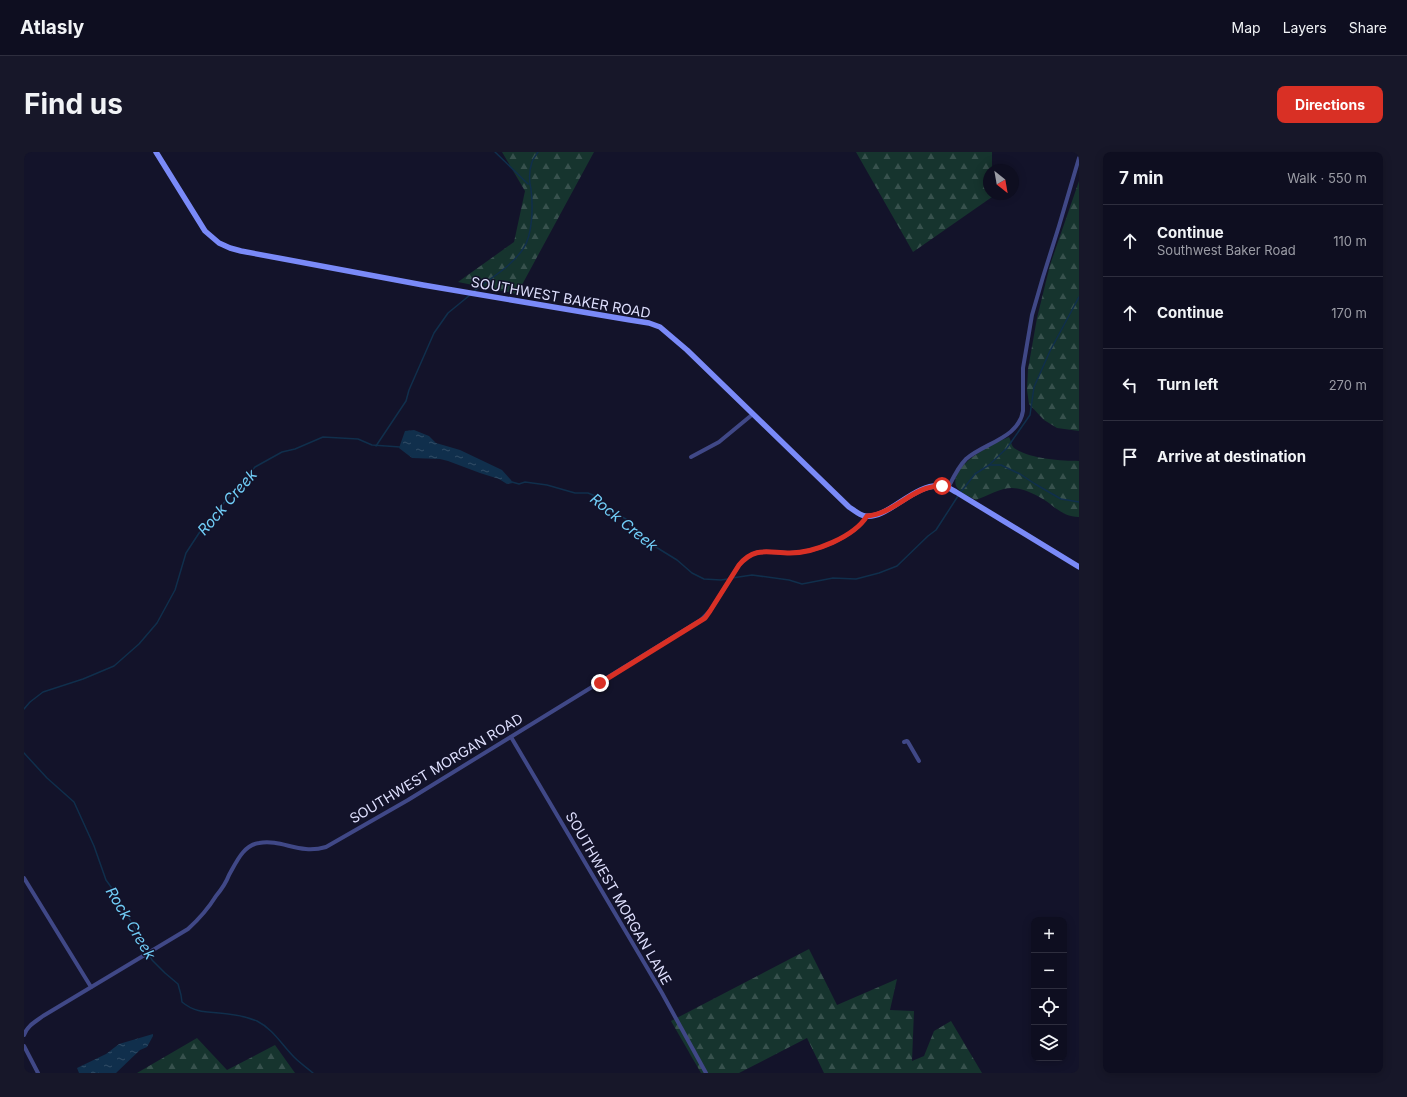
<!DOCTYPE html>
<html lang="en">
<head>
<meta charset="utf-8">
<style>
	:root { --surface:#0e0e20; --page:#171729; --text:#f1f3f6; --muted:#9b9ca5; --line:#2e2e3e; --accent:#d93025 }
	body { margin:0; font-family:Inter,sans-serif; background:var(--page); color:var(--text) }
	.controls { position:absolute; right:12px; bottom:12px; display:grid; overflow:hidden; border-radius:8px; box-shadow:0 2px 10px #0003 }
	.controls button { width:36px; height:36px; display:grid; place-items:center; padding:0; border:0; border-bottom:1px solid var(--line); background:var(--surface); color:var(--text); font:20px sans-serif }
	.compass { position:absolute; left:959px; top:12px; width:36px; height:36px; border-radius:50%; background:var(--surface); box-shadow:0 2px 10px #0003; rotate:149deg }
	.stop { position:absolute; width:12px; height:12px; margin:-9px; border:3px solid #d93025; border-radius:50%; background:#fff }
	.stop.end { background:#d93025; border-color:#fff; box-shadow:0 1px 4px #0008 }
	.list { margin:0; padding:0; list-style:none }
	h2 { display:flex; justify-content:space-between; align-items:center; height:52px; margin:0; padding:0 16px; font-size:17px }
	h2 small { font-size:13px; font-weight:400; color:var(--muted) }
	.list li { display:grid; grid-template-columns:26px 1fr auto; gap:12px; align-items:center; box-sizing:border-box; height:72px; padding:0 16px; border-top:1px solid var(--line) }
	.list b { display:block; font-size:15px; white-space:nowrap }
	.list p { margin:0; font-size:13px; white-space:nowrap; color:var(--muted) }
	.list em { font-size:13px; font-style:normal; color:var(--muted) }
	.icon { flex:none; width:22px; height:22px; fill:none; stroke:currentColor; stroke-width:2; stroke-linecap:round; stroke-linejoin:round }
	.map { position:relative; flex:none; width:1055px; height:921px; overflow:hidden; border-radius:8px }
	header { display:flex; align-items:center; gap:24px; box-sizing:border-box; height:56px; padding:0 20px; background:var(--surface); border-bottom:1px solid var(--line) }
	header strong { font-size:19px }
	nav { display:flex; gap:22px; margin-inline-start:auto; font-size:14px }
	.intro { display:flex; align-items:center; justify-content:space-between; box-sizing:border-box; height:96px; padding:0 24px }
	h1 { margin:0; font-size:28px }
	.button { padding:10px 18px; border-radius:8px; background:var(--accent); color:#fff; font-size:14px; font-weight:700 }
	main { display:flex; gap:24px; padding:0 24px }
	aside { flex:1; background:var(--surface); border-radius:8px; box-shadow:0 2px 10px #0003 }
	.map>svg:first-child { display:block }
	.forest { fill:url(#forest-firs) }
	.water { fill:url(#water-ripples) }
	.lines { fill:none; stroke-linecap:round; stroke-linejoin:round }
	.stream { stroke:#102f4c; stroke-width:1.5 }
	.minor { stroke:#404887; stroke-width:4 }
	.secondary { stroke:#7a8af8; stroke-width:5.5 }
	.route { stroke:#d93025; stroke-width:5 }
	.labels { text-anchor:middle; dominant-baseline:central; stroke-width:3; stroke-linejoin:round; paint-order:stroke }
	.street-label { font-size:14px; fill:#dedffd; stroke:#13132a }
	.water-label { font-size:15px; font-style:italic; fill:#71cef8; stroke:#13132a }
</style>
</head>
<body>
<header>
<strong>Atlasly</strong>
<nav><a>Map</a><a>Layers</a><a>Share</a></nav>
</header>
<div class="intro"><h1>Find us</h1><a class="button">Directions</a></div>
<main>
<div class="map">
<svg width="1055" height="921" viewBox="0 0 1055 921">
	<defs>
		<pattern id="forest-firs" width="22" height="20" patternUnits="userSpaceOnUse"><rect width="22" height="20" fill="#16342e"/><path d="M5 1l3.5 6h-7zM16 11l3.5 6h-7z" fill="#37514d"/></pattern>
		<pattern id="water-ripples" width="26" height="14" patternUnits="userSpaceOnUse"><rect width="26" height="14" fill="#102f4c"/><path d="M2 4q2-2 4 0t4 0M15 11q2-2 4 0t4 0" fill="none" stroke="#324d67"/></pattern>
	</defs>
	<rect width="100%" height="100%" fill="#13132a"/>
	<g class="forest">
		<polygon points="478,0 570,0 493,142 434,130 490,90 501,39"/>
		<polygon points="832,0 968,0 968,18 965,18 965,42 968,42 968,45 889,100"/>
		<polygon points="1055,29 1055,279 1033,276 1020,268 1005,252 1003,238 1004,217 1013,166 1026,113"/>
		<path d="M985,285C987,288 987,293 990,296C1005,307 1037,309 1055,309V365C1041,365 1033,357 1022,349C1013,343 999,336 988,336C976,336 963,344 952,348C946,345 935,340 932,334C925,313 970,291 985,285Z"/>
		<polygon points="785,797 813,853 873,827 866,858 890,859 888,909 900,904 910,879 927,869 958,921 800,921 783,886 715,921 677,921 647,869"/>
		<polygon points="173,886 203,918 251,893 271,921 113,921"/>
	</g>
	<g class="water">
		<polygon points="390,278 405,284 412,291 436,298 478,318 487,328 489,331 483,332 475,327 456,321 424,309 416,307 388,306 375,296 381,279"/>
		<polygon points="129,882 129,884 123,895 116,898 92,921 55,921 53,916 82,902 95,892"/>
	</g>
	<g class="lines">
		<g class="stream">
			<polyline points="471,0 504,32"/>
			<path d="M449,140C467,125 485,117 499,97C509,83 509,54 507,37C505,29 505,19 508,10C509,7 512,3 514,0"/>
			<polyline points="352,294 382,249 385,238 410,181 424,161 446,143"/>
			<polyline points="965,313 977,313 996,322 1011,332 1037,347 1055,350"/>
			<polyline points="488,330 495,332 501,330 523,333 551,341 564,341 576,346 583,357 602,367 614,384 653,408 668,421 680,427 697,428 704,427"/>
			<polyline points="936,341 951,322 965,313 983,296 1006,263 1010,235 1026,199 1055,145"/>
			<polyline points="708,426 728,423 765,428 778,432 809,426 832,427 855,421 873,414 904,384 912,378 934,344"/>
			<polyline points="0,557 6,550 19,540 59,527 90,514 115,492 133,471 151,438 162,401 179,375 231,315 258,300 271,297 299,285 334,287 348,293 376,295"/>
			<path d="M0,601L23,626L50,650L70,694L82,728L90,739L91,743L98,753L128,808L141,821L154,832L157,843L158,850C170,860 180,860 195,861C208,862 221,864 233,869C249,877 258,893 270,905C276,911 283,916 289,921"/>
		</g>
		<g class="minor">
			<polyline points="667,305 695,290 729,262"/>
			<path d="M924,336C929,326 934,315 942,307C960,291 995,286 999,259V216L1008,163L1019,125L1035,74L1055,6"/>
			<polyline points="487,585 638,841 682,921"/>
			<polyline points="880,590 883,589 884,590 895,609"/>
			<polyline points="0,726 67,835"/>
			<path d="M0,883C3,874 11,870 19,864L164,777C175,767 184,757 192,744C197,738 202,731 205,723C212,711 219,693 235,691C259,687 275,703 302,695L384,648L677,468L686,459L715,413C731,394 744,401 766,401C791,401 830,385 843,364"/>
			<polyline points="0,894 14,921"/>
		</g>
		<path class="secondary" d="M132,0L181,79L195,91L206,96L217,99L399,133L606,168L625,171L636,175L663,198L825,355C830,358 835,363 841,364C864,368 890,330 918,334C923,334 928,338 932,340L1055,415"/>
	</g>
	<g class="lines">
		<path class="route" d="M576,531L681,466L686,459L715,413C731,394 744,401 766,401C790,401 830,385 843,364C871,362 889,333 918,334"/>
	</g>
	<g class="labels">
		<g class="street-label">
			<text transform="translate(537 145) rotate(10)">SOUTHWEST BAKER ROAD</text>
			<text transform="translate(412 616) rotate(-31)">SOUTHWEST MORGAN ROAD</text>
			<text transform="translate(595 746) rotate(60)">SOUTHWEST MORGAN LANE</text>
		</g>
		<g class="water-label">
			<text transform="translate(203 350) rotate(-49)">Rock Creek</text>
			<text transform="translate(600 370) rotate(39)">Rock Creek</text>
			<text transform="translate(107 771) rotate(59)">Rock Creek</text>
		</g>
	</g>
</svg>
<div class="controls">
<button>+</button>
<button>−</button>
<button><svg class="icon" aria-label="locate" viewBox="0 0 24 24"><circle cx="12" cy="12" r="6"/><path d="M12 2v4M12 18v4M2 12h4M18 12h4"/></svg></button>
<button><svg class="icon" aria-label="layers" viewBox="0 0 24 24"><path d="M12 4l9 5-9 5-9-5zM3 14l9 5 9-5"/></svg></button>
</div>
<svg class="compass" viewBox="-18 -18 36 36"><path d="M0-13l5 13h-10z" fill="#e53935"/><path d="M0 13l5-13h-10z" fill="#9b9ca5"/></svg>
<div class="stop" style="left:918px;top:334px"></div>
<div class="stop end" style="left:576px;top:531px"></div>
</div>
<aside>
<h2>7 min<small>Walk · 550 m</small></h2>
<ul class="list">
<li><svg class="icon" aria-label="ahead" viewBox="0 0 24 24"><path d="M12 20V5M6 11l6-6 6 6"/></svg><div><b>Continue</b><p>Southwest Baker Road</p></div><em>110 m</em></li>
<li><svg class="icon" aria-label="ahead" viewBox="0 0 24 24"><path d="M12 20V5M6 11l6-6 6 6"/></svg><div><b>Continue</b></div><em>170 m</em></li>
<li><svg class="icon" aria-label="left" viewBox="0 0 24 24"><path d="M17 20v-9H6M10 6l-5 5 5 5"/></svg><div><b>Turn left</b></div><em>270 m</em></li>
<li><svg class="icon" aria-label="arrive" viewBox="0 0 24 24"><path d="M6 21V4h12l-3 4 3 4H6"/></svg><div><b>Arrive at destination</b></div></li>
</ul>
</aside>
</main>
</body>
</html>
